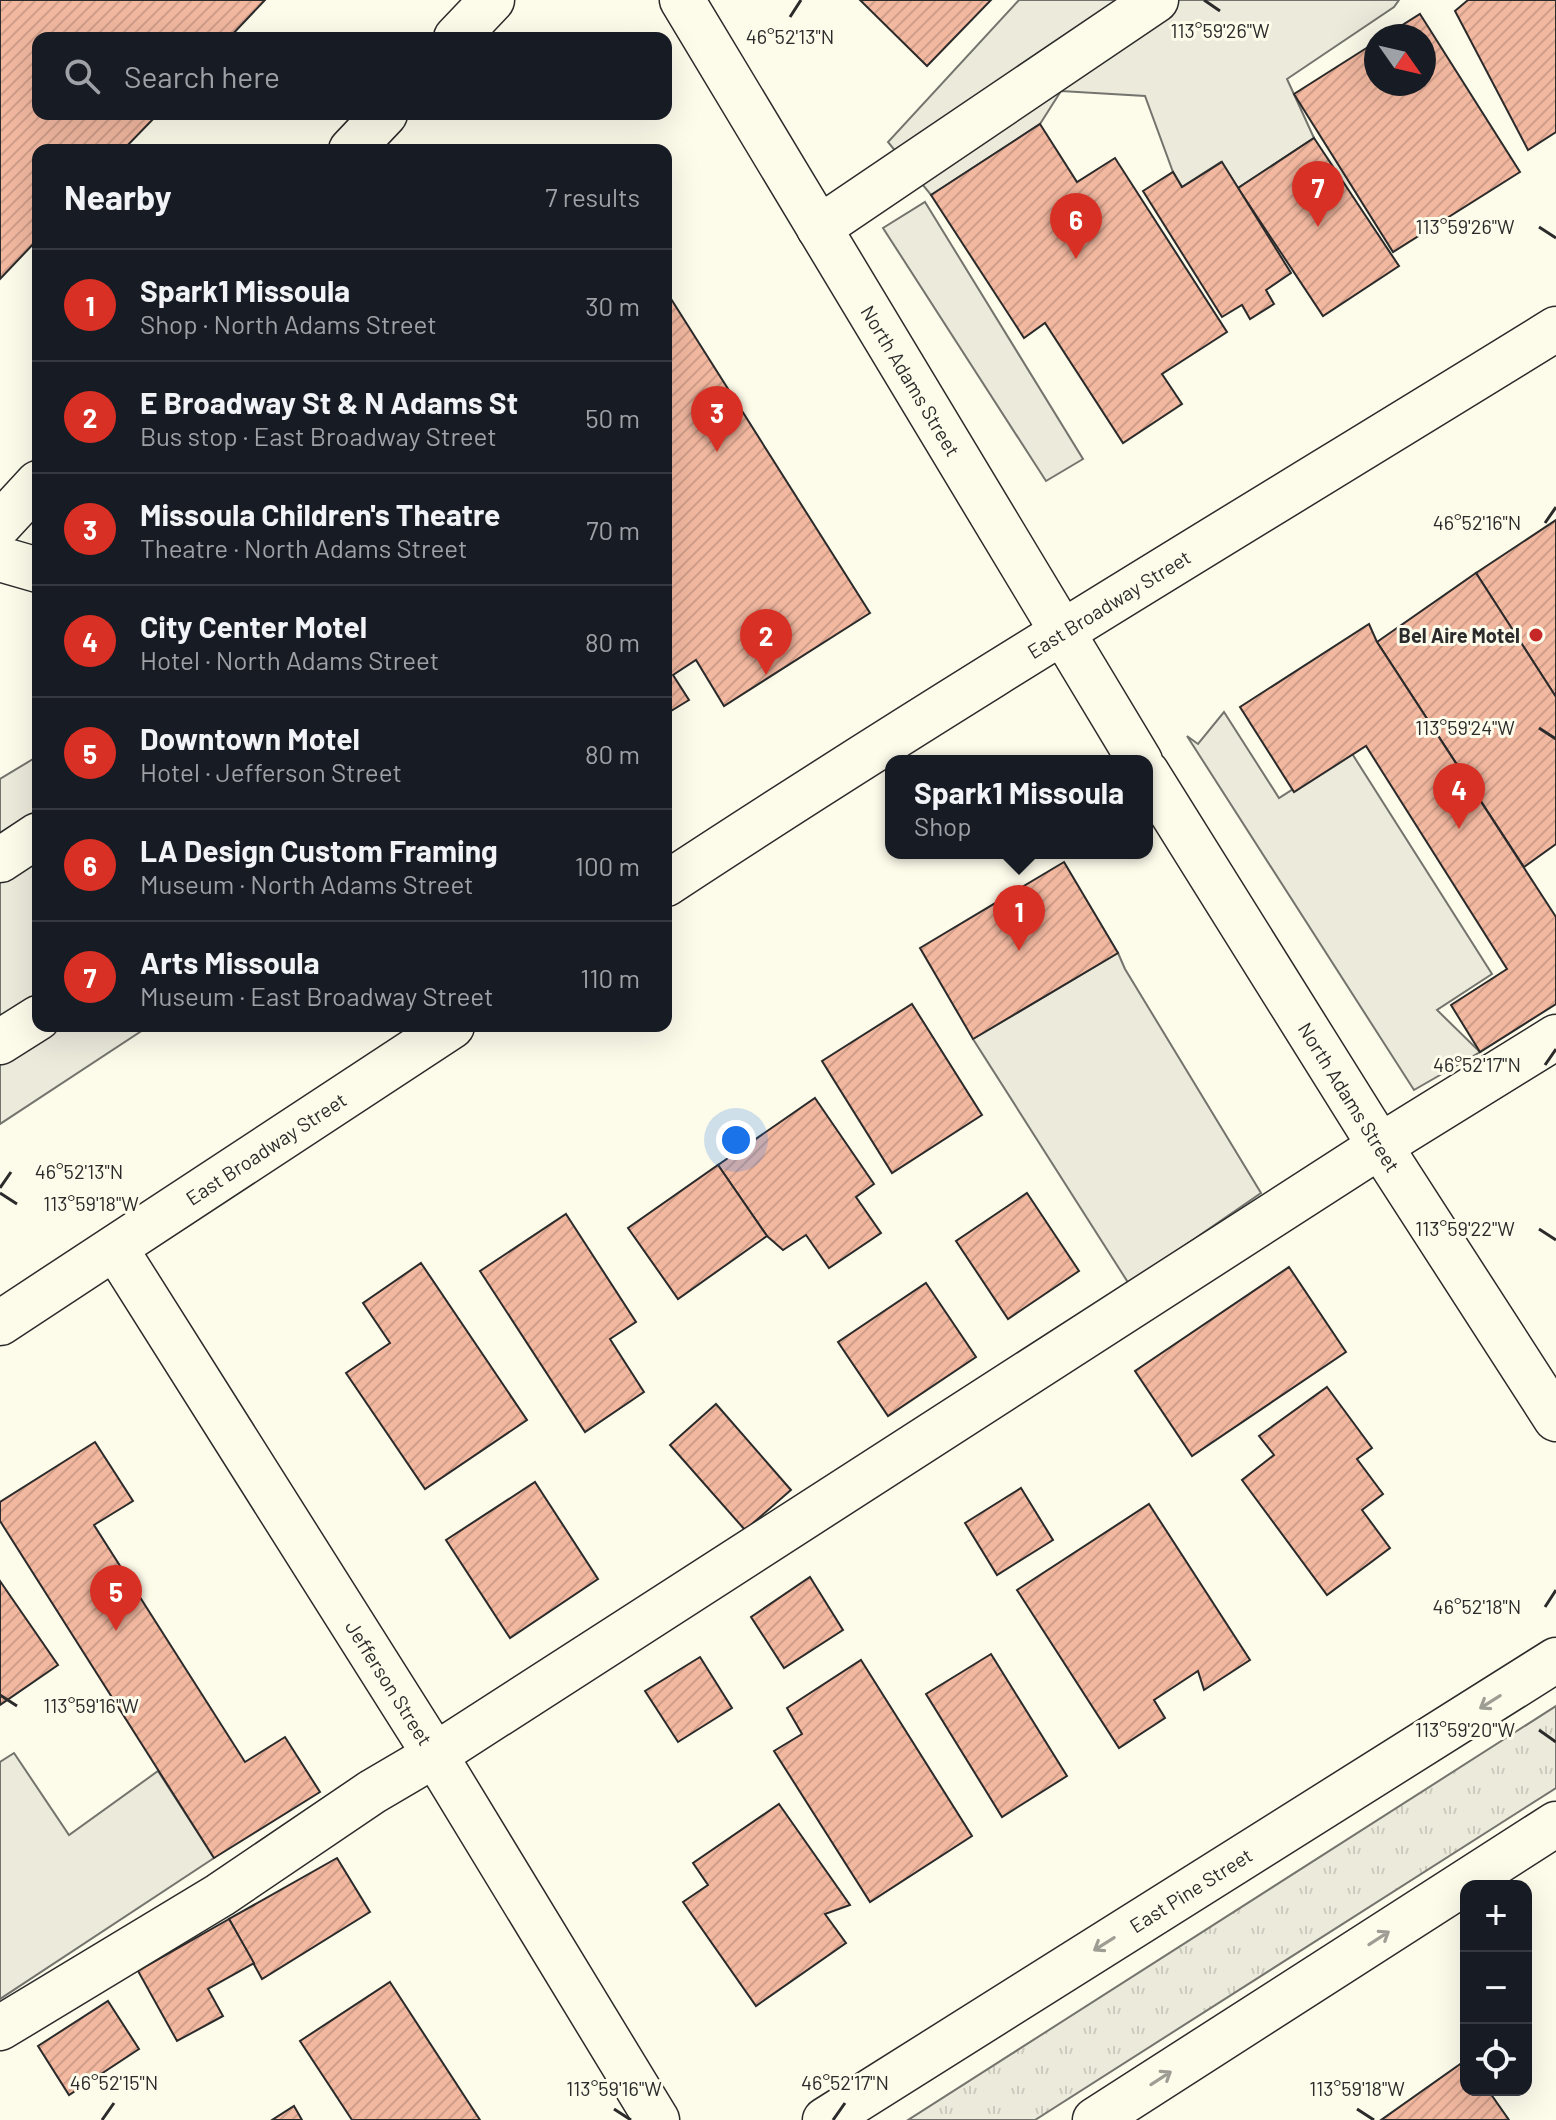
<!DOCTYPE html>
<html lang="en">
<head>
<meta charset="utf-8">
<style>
	:root { --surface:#171b24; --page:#242831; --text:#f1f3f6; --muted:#9ea1a6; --line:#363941; --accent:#d93025 }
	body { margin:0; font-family:Barlow,sans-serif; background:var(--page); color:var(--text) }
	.controls { position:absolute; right:24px; bottom:24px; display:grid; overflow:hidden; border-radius:16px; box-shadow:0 8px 32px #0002 }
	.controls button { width:72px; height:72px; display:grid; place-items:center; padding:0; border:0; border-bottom:2px solid var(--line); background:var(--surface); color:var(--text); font:40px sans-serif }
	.compass { position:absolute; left:1364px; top:24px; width:72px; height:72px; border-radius:50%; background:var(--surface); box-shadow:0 8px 32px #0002; rotate:124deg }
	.you { position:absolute; left:736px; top:1140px; width:28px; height:28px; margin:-20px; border:6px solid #fff; border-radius:50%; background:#1a73e8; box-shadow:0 0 0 12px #1a73e833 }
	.badge { display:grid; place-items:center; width:52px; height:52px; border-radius:50%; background:var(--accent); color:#fff; font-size:26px; font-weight:700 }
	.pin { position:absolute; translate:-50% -66px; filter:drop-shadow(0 2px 4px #0008) }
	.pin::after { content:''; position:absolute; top:42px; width:28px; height:24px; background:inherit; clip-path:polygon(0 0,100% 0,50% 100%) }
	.popup { position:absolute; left:885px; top:755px; width:268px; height:104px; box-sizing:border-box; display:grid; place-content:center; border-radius:16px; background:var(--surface); filter:drop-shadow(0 2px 6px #0005); font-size:26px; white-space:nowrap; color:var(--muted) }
	.popup b { font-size:30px; color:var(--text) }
	.popup::after { content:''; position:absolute; left:50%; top:100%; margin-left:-16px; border:16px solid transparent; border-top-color:var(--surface) }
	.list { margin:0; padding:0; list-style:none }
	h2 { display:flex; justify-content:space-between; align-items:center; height:104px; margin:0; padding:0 32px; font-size:34px }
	h2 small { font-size:26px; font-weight:400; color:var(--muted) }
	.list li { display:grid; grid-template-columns:52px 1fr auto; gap:24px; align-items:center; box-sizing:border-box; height:112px; padding:0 32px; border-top:2px solid var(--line) }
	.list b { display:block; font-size:30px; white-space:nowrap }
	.list p { margin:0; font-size:26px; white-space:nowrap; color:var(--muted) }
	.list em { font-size:26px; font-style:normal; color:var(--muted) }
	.icon { flex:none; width:44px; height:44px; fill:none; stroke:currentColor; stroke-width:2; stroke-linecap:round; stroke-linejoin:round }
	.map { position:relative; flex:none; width:1556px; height:2120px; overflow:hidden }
	.search { position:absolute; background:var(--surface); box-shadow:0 8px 32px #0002; left:32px; top:32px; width:640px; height:88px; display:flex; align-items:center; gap:20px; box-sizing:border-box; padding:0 28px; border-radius:16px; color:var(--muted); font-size:30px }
	.panel { position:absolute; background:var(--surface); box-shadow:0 8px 32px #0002; left:32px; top:144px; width:640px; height:888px; border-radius:16px }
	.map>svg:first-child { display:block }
	.grass { fill:url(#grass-tufts); stroke:#74746e; stroke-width:2 }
	.parking { fill:#eceadb; stroke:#74746e; stroke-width:2 }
	.building { fill:url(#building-hatch); stroke:#2b2b2b; stroke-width:2 }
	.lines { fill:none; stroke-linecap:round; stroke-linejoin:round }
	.minor-casing { stroke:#2b2b2b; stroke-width:47 }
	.major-casing { stroke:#2b2b2b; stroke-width:47 }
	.minor { stroke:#fdfbea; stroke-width:44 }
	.major { stroke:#fdfbea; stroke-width:44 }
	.oneway { stroke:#9e9d94 }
	.ticks { fill:none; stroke:#2b2b2b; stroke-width:3 }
	.poi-dot { fill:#c62828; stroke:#fdfbea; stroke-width:3 }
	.labels { text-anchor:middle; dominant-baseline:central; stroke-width:6; stroke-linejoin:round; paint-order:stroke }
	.street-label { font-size:20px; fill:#2b2b2b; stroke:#fdfbea }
	.poi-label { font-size:20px; font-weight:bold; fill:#2b2b2b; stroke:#fdfbea; text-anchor:end }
	.ticks-label { font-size:20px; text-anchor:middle; fill:#2b2b2b; stroke:#fdfbea; stroke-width:6; stroke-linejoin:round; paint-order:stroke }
</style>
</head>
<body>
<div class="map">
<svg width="1556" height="2120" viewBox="0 0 1556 2120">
	<defs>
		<pattern id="grass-tufts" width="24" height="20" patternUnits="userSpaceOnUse" patternTransform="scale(2)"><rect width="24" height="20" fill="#ecebdb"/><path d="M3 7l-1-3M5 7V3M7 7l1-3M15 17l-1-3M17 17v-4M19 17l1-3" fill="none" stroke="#cbcabc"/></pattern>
		<pattern id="building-hatch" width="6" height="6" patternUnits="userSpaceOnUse" patternTransform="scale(2)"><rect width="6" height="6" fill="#f2b8a0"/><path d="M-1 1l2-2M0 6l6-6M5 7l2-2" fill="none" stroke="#d09e8a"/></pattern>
	</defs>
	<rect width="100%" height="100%" fill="#fdfbea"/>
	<polygon class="grass" points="1556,1706 1556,1788 1035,2120 908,2120"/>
	<g class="parking">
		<polygon points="1019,0 1399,0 1394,7 1287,79 1314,138 1238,188 1221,162 1182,187 1173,172 1145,96 1061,91 1040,124 931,195 888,142"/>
		<polygon points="925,202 1083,459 1046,481 883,228"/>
		<polygon points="1224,712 1279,798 1351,752 1492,974 1437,1010 1480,1052 1414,1090 1187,736 1198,744"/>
		<polygon points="38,756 38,1026 149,1026 0,1124 0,779"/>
		<polygon points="1118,953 1125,969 1261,1193 1129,1284 973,1039"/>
		<polygon points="14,1753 69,1835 158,1771 214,1858 0,1999 0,1762"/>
	</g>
	<g class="building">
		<polygon points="0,0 265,0 229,38 38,38 38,114 158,114 123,150 38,150 38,239 0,279"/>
		<polygon points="860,0 991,0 927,66"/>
		<polygon points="1468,0 1556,0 1556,132 1528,150 1455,11"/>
		<polygon points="1420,14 1520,172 1393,252 1294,94 1376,42 1376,84 1424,84 1424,36 1385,36"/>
		<polygon points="1040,124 1077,182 1115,158 1227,332 1162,374 1182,404 1123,443 1045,323 1024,338 931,195"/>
		<polygon points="1314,138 1399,266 1323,316 1238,188"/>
		<polygon points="1222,162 1291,273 1266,290 1274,304 1250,319 1242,305 1222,317 1143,191 1173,172 1182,187"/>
		<polygon points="666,291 870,613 724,706 696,660 673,675 689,700 666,714"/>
		<polygon points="1556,520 1556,697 1476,573"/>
		<polygon points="1476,573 1556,697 1556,844 1524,867 1377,642"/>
		<polygon points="1369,624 1377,642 1556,917 1556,1004 1480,1052 1451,1005 1507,969 1366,746 1294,792 1240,707"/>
		<polygon points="1064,862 1118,953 973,1039 920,948"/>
		<polygon points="912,1004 982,1115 892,1173 822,1061"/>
		<polygon points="815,1098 874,1184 856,1197 881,1233 829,1268 806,1235 783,1250 767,1236 718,1165"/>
		<polygon points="718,1165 767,1236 678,1299 628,1228"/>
		<polygon points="1027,1193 1079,1271 1008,1319 956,1241"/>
		<polygon points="566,1214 636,1322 610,1339 644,1392 585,1432 480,1271"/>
		<polygon points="421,1263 527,1420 425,1489 346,1373 390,1343 363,1303"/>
		<polygon points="1289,1267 1346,1352 1192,1456 1135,1371"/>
		<polygon points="926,1283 976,1357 888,1416 838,1342"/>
		<polygon points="1327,1387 1372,1448 1357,1459 1383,1494 1362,1510 1390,1548 1327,1595 1242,1480 1274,1455 1259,1436"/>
		<polygon points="716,1404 791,1490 745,1530 670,1445"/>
		<polygon points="95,1442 133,1501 94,1525 245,1762 285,1737 320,1792 214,1858 0,1521 0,1502"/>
		<polygon points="535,1482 598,1579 510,1638 446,1540"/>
		<polygon points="1021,1488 1053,1540 997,1575 965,1523"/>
		<polygon points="1149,1504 1250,1660 1204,1690 1198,1671 1154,1700 1165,1718 1119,1748 1017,1590"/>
		<polygon points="810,1577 843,1630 784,1668 751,1617"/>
		<polygon points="0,1581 58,1665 0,1705"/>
		<polygon points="991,1654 1067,1776 1002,1817 926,1694"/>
		<polygon points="700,1657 732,1708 678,1742 645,1691"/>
		<polygon points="861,1660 972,1836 870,1902 774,1751 802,1734 787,1708"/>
		<polygon points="779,1804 850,1905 825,1914 846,1943 756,2006 683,1902 708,1885 693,1863"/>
		<polygon points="337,1858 370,1912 262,1979 229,1919"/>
		<polygon points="229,1919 254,1963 208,1989 223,2016 177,2041 138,1971"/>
		<polygon points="390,1982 480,2120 352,2120 300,2041"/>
		<polygon points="108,2001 139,2049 69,2095 38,2046"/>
		<polygon points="1466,2060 1466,2090 1488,2090 1509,2120 1381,2120"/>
		<polygon points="294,2106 302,2120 272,2120"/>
	</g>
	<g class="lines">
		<defs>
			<g id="minor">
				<path id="s1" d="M682,0L1140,761"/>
				<polyline points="456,38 492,0"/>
				<polyline points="351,150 385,114"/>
				<polyline points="819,228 1156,0"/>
				<polyline points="0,524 38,483"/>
				<polyline points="0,559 38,570"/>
				<path id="s2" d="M1147,773L1380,1146L1556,1419"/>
				<polyline points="0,860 38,835"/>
				<polyline points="0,1042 38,1018"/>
				<path id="s3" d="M115,1248L435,1755L657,2120"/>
				<polyline points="0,2028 220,1895 372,1792 435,1755 1380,1146 1556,1037"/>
				<path id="s4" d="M825,2120L1556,1660"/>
				<polyline points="1095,2120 1556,1824"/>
			</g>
			<g id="major">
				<path id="s5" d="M666,884C958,692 1258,513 1556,329"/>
				<path id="s6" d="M0,1323L452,1026"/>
			</g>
		</defs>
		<use href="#minor" class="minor-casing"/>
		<use href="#major" class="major-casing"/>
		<use href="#minor" class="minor"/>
		<use href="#major" class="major"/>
	</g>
	<defs><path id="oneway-shaft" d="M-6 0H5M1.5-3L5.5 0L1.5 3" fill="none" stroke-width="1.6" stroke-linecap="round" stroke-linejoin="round" transform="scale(2)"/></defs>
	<g class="oneway">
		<use href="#oneway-shaft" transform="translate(1490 1702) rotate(148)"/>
		<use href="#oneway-shaft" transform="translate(1379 1938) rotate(-33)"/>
		<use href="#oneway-shaft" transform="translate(1104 1944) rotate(148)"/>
		<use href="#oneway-shaft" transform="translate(1161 2078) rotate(-33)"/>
	</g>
	<path class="ticks" d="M1204,0L1220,11M790,17L801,0M1539,227L1556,238M1545,523L1556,507M1539,728L1556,739M1545,1065L1556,1049M0,1188L11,1172M0,1193L17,1204M1539,1229L1556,1240M1545,1607L1556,1590M0,1695L17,1706M1539,1730L1556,1742M614,2109L631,2120M1357,2109L1374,2120M102,2120L114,2103M833,2120L845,2103"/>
	<circle class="poi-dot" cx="1536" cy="635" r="8"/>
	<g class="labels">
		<g class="street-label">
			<text stroke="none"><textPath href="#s1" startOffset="444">North Adams Street</textPath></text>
			<text stroke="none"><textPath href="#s5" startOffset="524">East Broadway Street</textPath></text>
			<text stroke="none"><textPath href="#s2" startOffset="382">North Adams Street</textPath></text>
			<text stroke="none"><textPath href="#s6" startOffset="318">East Broadway Street</textPath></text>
			<text stroke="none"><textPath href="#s3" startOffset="514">Jefferson Street</textPath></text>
			<text stroke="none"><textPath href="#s4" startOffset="432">East Pine Street</textPath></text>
		</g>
		<g class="poi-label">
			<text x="1520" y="635">Bel Aire Motel</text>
		</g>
	</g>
	<g class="ticks-label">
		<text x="1220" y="38">113°59'26"W</text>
		<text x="790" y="44">46°52'13"N</text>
		<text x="1465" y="234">113°59'26"W</text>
		<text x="1477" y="530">46°52'16"N</text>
		<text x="1465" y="735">113°59'24"W</text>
		<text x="1477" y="1072">46°52'17"N</text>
		<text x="79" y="1179">46°52'13"N</text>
		<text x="91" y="1211">113°59'18"W</text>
		<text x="1465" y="1236">113°59'22"W</text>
		<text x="1477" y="1614">46°52'18"N</text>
		<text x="91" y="1713">113°59'16"W</text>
		<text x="1465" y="1737">113°59'20"W</text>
		<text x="114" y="2090">46°52'15"N</text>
		<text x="845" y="2090">46°52'17"N</text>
		<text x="614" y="2096">113°59'16"W</text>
		<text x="1357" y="2096">113°59'18"W</text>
	</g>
</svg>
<div class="controls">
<button>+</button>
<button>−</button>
<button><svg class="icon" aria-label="locate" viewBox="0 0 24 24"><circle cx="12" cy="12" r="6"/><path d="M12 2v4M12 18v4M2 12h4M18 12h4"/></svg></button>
</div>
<svg class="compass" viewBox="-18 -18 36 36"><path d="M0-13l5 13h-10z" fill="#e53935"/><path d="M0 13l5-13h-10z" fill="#9ea1a6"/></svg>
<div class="you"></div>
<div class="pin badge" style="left:1019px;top:951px">1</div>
<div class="popup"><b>Spark1 Missoula</b>Shop</div>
<div class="pin badge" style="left:766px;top:675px">2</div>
<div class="pin badge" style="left:717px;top:452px">3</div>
<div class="pin badge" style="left:1459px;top:829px">4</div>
<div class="pin badge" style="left:116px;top:1631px">5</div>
<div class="pin badge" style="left:1076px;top:259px">6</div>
<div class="pin badge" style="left:1318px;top:227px">7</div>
<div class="search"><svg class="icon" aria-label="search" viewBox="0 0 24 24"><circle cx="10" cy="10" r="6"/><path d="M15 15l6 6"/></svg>Search here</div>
<section class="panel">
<h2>Nearby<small>7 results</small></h2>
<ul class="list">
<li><span class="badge">1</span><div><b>Spark1 Missoula</b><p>Shop · North Adams Street</p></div><em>30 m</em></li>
<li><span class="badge">2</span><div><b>E Broadway St &amp; N Adams St</b><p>Bus stop · East Broadway Street</p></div><em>50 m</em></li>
<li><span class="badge">3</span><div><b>Missoula Children's Theatre</b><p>Theatre · North Adams Street</p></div><em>70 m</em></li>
<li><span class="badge">4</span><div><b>City Center Motel</b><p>Hotel · North Adams Street</p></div><em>80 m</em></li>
<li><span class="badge">5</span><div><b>Downtown Motel</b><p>Hotel · Jefferson Street</p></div><em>80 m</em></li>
<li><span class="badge">6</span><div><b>LA Design Custom Framing</b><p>Museum · North Adams Street</p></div><em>100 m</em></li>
<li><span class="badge">7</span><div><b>Arts Missoula</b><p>Museum · East Broadway Street</p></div><em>110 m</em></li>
</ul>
</section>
</div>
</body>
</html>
